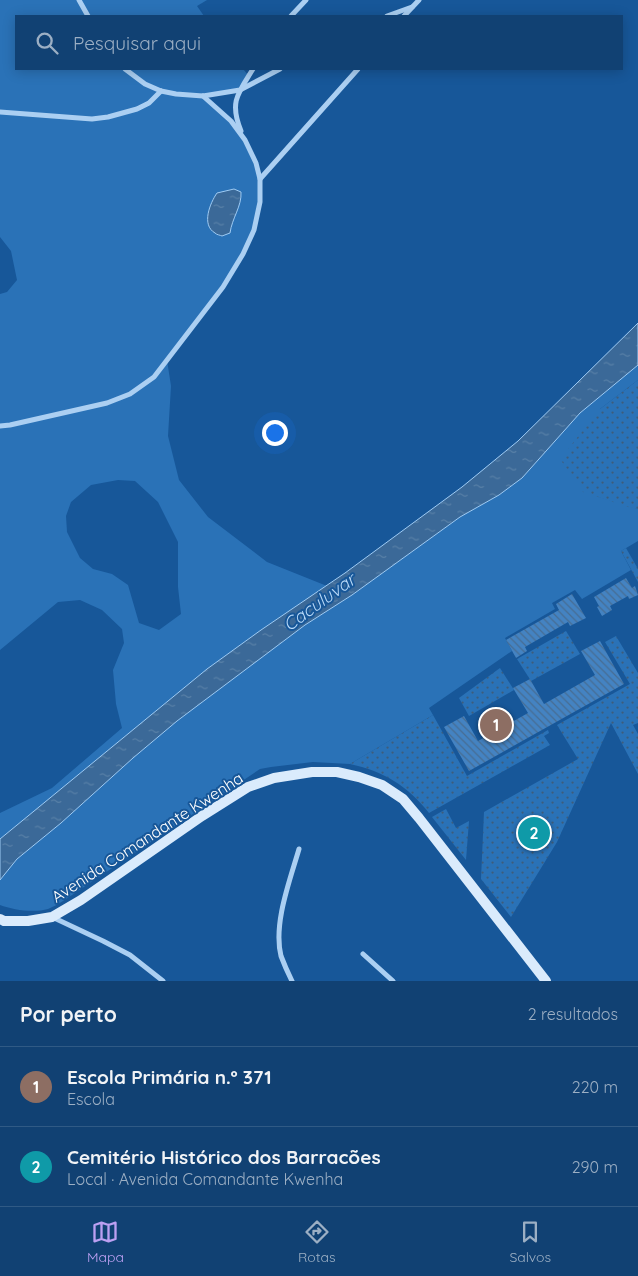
<!DOCTYPE html>
<html lang="pt">
<head>
<meta charset="utf-8">
<style>
	:root { --surface:#114173; --page:#1a4878; --text:#f1f3f6; --muted:#9cafc4; --line:#305a85; --accent:#bca0f2 }
	body { margin:0; font-family:Quicksand,sans-serif; background:var(--page); color:var(--text) }
	.you { position:absolute; left:274px; top:432px; width:18px; height:18px; margin:-12px; border:4px solid #fff; border-radius:50%; background:#1a73e8; box-shadow:0 0 0 8px #1a73e833 }
	.badge { display:grid; place-items:center; width:32px; height:32px; border-radius:50%; background:var(--accent); color:#fff; font-size:16px; font-weight:700 }
	.pin { position:absolute; translate:-50% -50%; border:2px solid #fff; box-shadow:0 1px 5px #0006 }
	.list { margin:0; padding:0; list-style:none }
	h2 { display:flex; justify-content:space-between; align-items:center; height:65px; margin:0; padding:0 20px; font-size:21px }
	h2 small { font-size:16px; font-weight:400; color:var(--muted) }
	.list li { display:grid; grid-template-columns:32px 1fr auto; gap:15px; align-items:center; box-sizing:border-box; height:80px; padding:0 20px; border-top:1px solid var(--line) }
	.list b { display:block; font-size:19px; white-space:nowrap }
	.list p { margin:0; font-size:16px; white-space:nowrap; color:var(--muted) }
	.list em { font-size:16px; font-style:normal; color:var(--muted) }
	.icon { flex:none; width:28px; height:28px; fill:none; stroke:currentColor; stroke-width:2; stroke-linecap:round; stroke-linejoin:round }
	.map { position:relative; flex:none; width:638px; height:981px; overflow:hidden }
	.search { position:absolute; background:var(--surface); box-shadow:0 2px 12px #0003; left:15px; right:15px; top:15px; height:55px; display:flex; align-items:center; gap:12px; box-sizing:border-box; padding:0 18px; border-radius:0px; color:var(--muted); font-size:19px }
	.sheet { height:225px; background:var(--surface) }
	nav { display:flex; justify-content:space-around; align-items:center; box-sizing:border-box; height:70px; border-top:1px solid var(--line); background:var(--surface); font-size:14px; color:var(--muted) }
	nav a { display:grid; justify-items:center; gap:2px }
	nav .on { color:var(--accent) }
	.map>svg:first-child { display:block }
	.green { fill:#2a72b7; fill-rule:evenodd }
	.garden { fill:url(#garden-dots) }
	.water { fill:url(#water-ripples); stroke:#9ecbf4 }
	.building { fill:url(#building-back-hatch) }
	.lines { fill:none; stroke-linecap:round; stroke-linejoin:round }
	.minor { stroke:#abcff2; stroke-width:5 }
	.secondary { stroke:#daebfc; stroke-width:10 }
	.labels { text-anchor:middle; dominant-baseline:central; stroke-width:4; stroke-linejoin:round; paint-order:stroke }
	.street-label { font-size:16px; fill:#fff; stroke:#175799 }
	.water-label { font-size:18px; font-style:italic; fill:#b8d9f8; stroke:#175799 }
</style>
</head>
<body>
<div class="map">
<svg width="638" height="981" viewBox="0 0 638 981">
	<defs>
		<pattern id="garden-dots" width="8" height="8" patternUnits="userSpaceOnUse" patternTransform="scale(1.25)"><rect width="8" height="8" fill="#2a72b7"/><path d="M2 2h.1M6 6h.1" fill="none" stroke="#3d5d7c" stroke-width="1.8" stroke-linecap="round"/></pattern>
		<pattern id="water-ripples" width="26" height="14" patternUnits="userSpaceOnUse" patternTransform="scale(1.25)"><rect width="26" height="14" fill="#3b6998"/><path d="M2 4q2-2 4 0t4 0M15 11q2-2 4 0t4 0" fill="none" stroke="#5880a7"/></pattern>
		<pattern id="building-back-hatch" width="6" height="6" patternUnits="userSpaceOnUse" patternTransform="scale(1.25)"><rect width="6" height="6" fill="#4483c2"/><path d="M-1 5l2 2M0 0l6 6M5-1l2 2" fill="none" stroke="#476d93"/></pattern>
	</defs>
	<rect width="100%" height="100%" fill="#175799"/>
	<g class="green">
		<path d="M0,0H207L197,6L204,16H16V69H243L249,76L240,90L204,96L231,121L256,163L260,202L254,230L223,287L167,360L171,386L168,436L179,480L208,517L267,562L327,586L261,630L207,669L0,839V813L52,788L122,728L116,704L113,670L124,643L122,629L102,610L80,600L58,602L0,650V294L7,292L17,280L11,251L0,237ZM118,480L135,481L158,502L178,542V587L181,614L159,630L139,623L128,585L112,574L93,569L80,558L67,532L66,516L71,502L91,485Z"/>
		<path d="M638,365V380L600,409L599,497L638,509V541L621,551L631,570L582,599L575,590L552,603L555,609L505,638L512,651L429,708L433,715L350,764L313,762L271,767L260,769L63,901C58,904 53,907 48,909C34,913 13,910 0,905V880L17,859L61,823L133,758L177,721L305,625L352,595L460,517L499,495L522,478L580,413Z"/>
	</g>
	<g class="garden">
		<polygon points="638,380 638,509 628,507 583,492 560,459 600,409"/>
		<polygon points="626,548 638,569 638,582 621,551"/>
		<polygon points="566,631 580,654 531,681 517,659"/>
		<polygon points="616,636 638,673 638,723 633,725 638,734 638,774 611,723 557,842 511,917 481,879 484,812 578,759 557,725 630,684 605,642"/>
		<polygon points="500,668 514,690 469,716 459,698"/>
		<path d="M433,715L467,776L548,730L549,733L544,736L550,745L429,813C408,786 383,771 350,764Z"/>
		<polygon points="446,809 456,828 469,821 466,860 432,817"/>
	</g>
	<g class="water">
		<path d="M234,189L241,192C242,206 232,218 230,233L222,236C220,235 217,235 215,233C201,225 210,203 217,193Z"/>
		<polygon points="638,323 638,365 580,413 522,478 499,495 460,517 352,595 305,625 177,721 133,758 61,823 17,859 0,880 0,839 207,669 261,630 345,573 462,487 518,441"/>
	</g>
	<g class="building">
		<polygon points="626,578 632,588 635,586 638,595 629,599 628,596 610,606 612,610 602,616 597,607 599,606 594,597"/>
		<polygon points="572,594 586,618 570,626 568,622 525,647 527,651 516,658 506,640 559,610 556,604"/>
		<polygon points="600,641 624,684 469,771 444,727 464,716 478,741 528,713 513,688 530,679 544,704 595,675 581,651"/>
	</g>
	<g class="lines">
		<g class="minor">
			<polyline points="79,0 88,16"/>
			<polyline points="291,16 306,0"/>
			<polyline points="387,16 412,7"/>
			<polyline points="404,16 419,0"/>
			<polyline points="125,69 145,84 161,91 176,94 203,96 240,90 280,69"/>
			<polyline points="0,112 92,119 108,117 137,109 149,103 161,91"/>
			<path d="M241,131C229,102 238,93 253,69"/>
			<polyline points="260,179 358,69"/>
			<polyline points="0,426 10,425 107,403 130,394 154,377 223,287 243,254 254,230 260,202 260,179 256,163 245,140 231,121 203,96"/>
			<polyline points="52,917 103,941 130,955 163,981"/>
			<polyline points="363,954 393,981"/>
			<path d="M292,981C288,973 284,964 281,956C273,924 290,880 299,849"/>
		</g>
		<polyline class="secondary" points="0,919 4,921 28,921 52,917 81,900 202,816 248,787 274,778 312,772 337,772 359,777 382,785 403,799 419,818 546,981"/>
	</g>
	<g class="labels">
		<g class="street-label">
			<text transform="translate(147 837) rotate(-33)">Avenida Comandante Kwenha</text>
		</g>
		<g class="water-label">
			<text transform="translate(319 602) rotate(-36)">Caculuvar</text>
		</g>
	</g>
</svg>
<div class="you"></div>
<div class="pin badge" style="left:496px;top:725px;background:#8d6e63">1</div>
<div class="pin badge" style="left:534px;top:833px;background:#0f9aa8">2</div>
<div class="search"><svg class="icon" aria-label="search" viewBox="0 0 24 24"><circle cx="10" cy="10" r="6"/><path d="M15 15l6 6"/></svg>Pesquisar aqui</div>
</div>
<section class="sheet">
<h2>Por perto<small>2 resultados</small></h2>
<ul class="list">
<li><span class="badge" style="background:#8d6e63">1</span><div><b>Escola Primária n.º 371</b><p>Escola</p></div><em>220 m</em></li>
<li><span class="badge" style="background:#0f9aa8">2</span><div><b>Cemitério Histórico dos Barracões</b><p>Local · Avenida Comandante Kwenha</p></div><em>290 m</em></li>
</ul>
</section>
<nav>
<a class="on"><svg class="icon" aria-label="map" viewBox="0 0 24 24"><path d="M3 6l6-2 6 2 6-2v14l-6 2-6-2-6 2zM9 4v14M15 6v14"/></svg>Mapa</a>
<a><svg class="icon" aria-label="directions" viewBox="0 0 24 24"><path d="M12 3l9 9-9 9-9-9zM9 14v-3h6M13 9l2 2-2 2"/></svg>Rotas</a>
<a><svg class="icon" aria-label="saved" viewBox="0 0 24 24"><path d="M7 4h10v16l-5-4-5 4z"/></svg>Salvos</a>
</nav>
</body>
</html>
